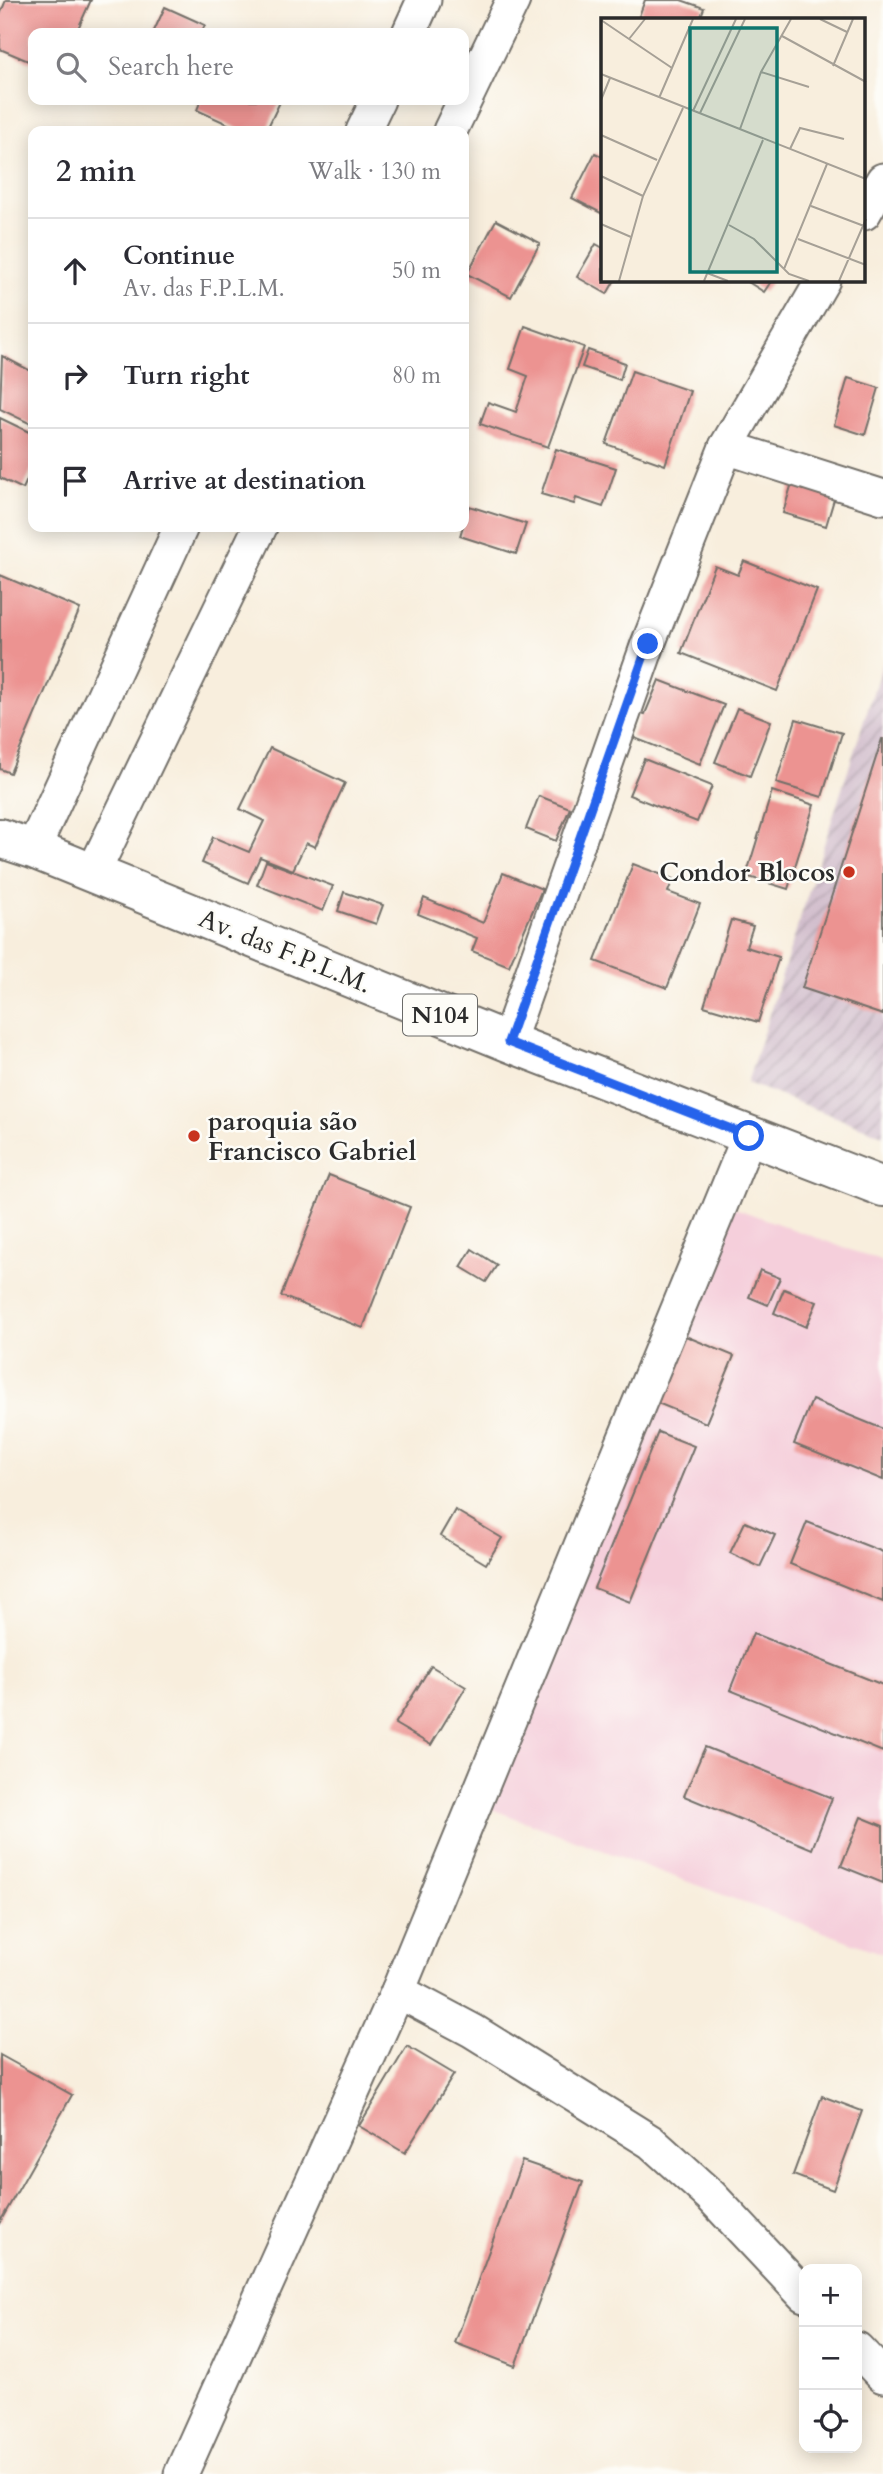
<!DOCTYPE html>
<html lang="en">
<head>
<meta charset="utf-8">
<style>
	:root { --surface:#fff; --page:#f7f7f7; --text:#2b2b33; --muted:#7c7c81; --line:#e1e1e2 }
	body { margin:0; font-family:Cardo,serif; background:var(--page); color:var(--text) }
	.controls { position:absolute; right:21px; bottom:21px; display:grid; overflow:hidden; border-radius:14px; box-shadow:0 4px 18px #0003 }
	.controls button { width:63px; height:63px; display:grid; place-items:center; padding:0; border:0; border-bottom:2px solid var(--line); background:var(--surface); color:var(--text); font:35px sans-serif }
	.stop { position:absolute; width:21px; height:21px; margin:-16px; border:5px solid #2563eb; border-radius:50%; background:#fff }
	.stop.end { background:#2563eb; border-color:#fff; box-shadow:0 2px 7px #0008 }
	.list { margin:0; padding:0; list-style:none }
	h2 { display:flex; justify-content:space-between; align-items:center; height:91px; margin:0; padding:0 28px; font-size:30px }
	h2 small { font-size:23px; font-weight:400; color:var(--muted) }
	.list li { display:grid; grid-template-columns:46px 1fr auto; gap:21px; align-items:center; box-sizing:border-box; height:105px; padding:0 28px; border-top:2px solid var(--line) }
	.list b { display:block; font-size:26px; white-space:nowrap }
	.list p { margin:0; font-size:23px; white-space:nowrap; color:var(--muted) }
	.list em { font-size:23px; font-style:normal; color:var(--muted) }
	.icon { flex:none; width:38px; height:38px; fill:none; stroke:currentColor; stroke-width:2; stroke-linecap:round; stroke-linejoin:round }
	.map { position:relative; flex:none; width:883px; height:2474px; overflow:hidden }
	.search { position:absolute; background:var(--surface); box-shadow:0 4px 18px #0003; left:28px; top:28px; width:441px; height:77px; display:flex; align-items:center; gap:18px; box-sizing:border-box; padding:0 24px; border-radius:14px; color:var(--muted); font-size:26px }
	.panel { position:absolute; background:var(--surface); box-shadow:0 4px 18px #0003; left:28px; top:126px; width:441px; height:406px; border-radius:14px }
	.map>svg:first-child { display:block }
	.built { fill:#f5cfdb }
	.industrial { fill:url(#industrial-furrows) }
	.building { fill:#ec9391 }
	.lines { fill:none; stroke-linecap:round; stroke-linejoin:round }
	.minor-casing { stroke:#736f69; stroke-width:37 }
	.primary-casing { stroke:#736f69; stroke-width:42 }
	.minor { stroke:#fff; stroke-width:33 }
	.primary { stroke:#fff; stroke-width:38 }
	.route { stroke:#2563eb; stroke-width:9 }
	.poi-dot { fill:#c8321e; stroke:#fdfcf7; stroke-width:2.5 }
	.labels { text-anchor:middle; dominant-baseline:central; stroke-width:5; stroke-linejoin:round; paint-order:stroke }
	.shield { fill:#fdfcf7; stroke:#6a6a68; stroke-width:2 }
	.shield-label { font-size:24px; font-weight:bold; fill:#2b2b2b }
	.poi-label { font-size:26px; font-weight:bold; fill:#2b2b2b; stroke:#fdfcf7; text-anchor:end }
	.street-label { font-size:26px; fill:#2b2b2b; stroke:#fdfcf7 }
	.inset-road { fill:none; stroke:#a6a096; stroke-width:2 }
	.view { fill:#0f766e; fill-opacity:0.15; stroke:#0f766e; stroke-width:3.5 }
	.inset-edge { fill:none; stroke:#2b2b2b; stroke-width:3.5 }
</style>
</head>
<body>
<div class="map">
<svg width="883" height="2474" viewBox="0 0 883 2474">
	<defs>
		<pattern id="industrial-furrows" width="10" height="10" patternUnits="userSpaceOnUse" patternTransform="scale(1.75)"><rect width="10" height="10" fill="#d1bdcc"/><path d="M-1 1l2-2M0 10L10 0M9 11l2-2" fill="none" stroke="#aa9aa6"/></pattern>
	</defs>
	<rect width="100%" height="100%" fill="#fdfcf7"/>
	<filter id="ink" filterUnits="userSpaceOnUse"><feTurbulence type="fractalNoise" baseFrequency=".0143" numOctaves="2"/><feDisplacementMap in="SourceGraphic" scale="14" xChannelSelector="R" yChannelSelector="G"/><feConvolveMatrix kernelMatrix="1 2 1 2 8 2 1 2 1" color-interpolation-filters="sRGB"/></filter>
	<filter id="wash" filterUnits="userSpaceOnUse"><feTurbulence type="fractalNoise" baseFrequency=".00686" numOctaves="4" result="noise"/><feDisplacementMap in="SourceGraphic" scale="28" xChannelSelector="R" yChannelSelector="G"/><feGaussianBlur stdDeviation="1.57" result="paint"/><feColorMatrix in="noise" values="0 0 0 0 0 0 0 0 0 0 0 0 0 0 0 0 0 1.4 0 .05"/><feComposite in="paint" operator="in"/></filter>
	<g filter="url(#wash)">
		<rect width="100%" height="100%" fill="#f8eedd"/>
		<polygon class="built" points="732,1207 883,1262 883,1954 475,1803"/>
		<polygon class="industrial" points="883,662 883,1135 747,1083"/>
		<g id="blocks">
			<g class="building">
				<polygon points="6,0 91,0 76,33 33,33 33,63 0,49 0,15"/>
				<polygon points="645,0 681,0 704,8 700,19 638,19"/>
				<polygon points="165,7 205,25 201,33 153,33"/>
				<polygon points="201,100 281,100 266,131 243,131 197,110"/>
				<polygon points="595,153 603,157 603,214 572,198"/>
				<polygon points="496,220 540,243 511,297 467,274"/>
				<polygon points="596,244 603,248 603,280 615,280 607,294 577,277"/>
				<polygon points="745,280 772,280 764,292"/>
				<polygon points="525,326 584,347 548,447 480,424 488,402 516,412 528,376 510,369"/>
				<polygon points="588,350 625,363 620,380 582,367"/>
				<polygon points="2,356 33,372 33,425 0,409"/>
				<polygon points="632,371 690,391 665,465 606,444"/>
				<polygon points="848,378 879,388 865,435 834,425"/>
				<polygon points="0,418 33,434 33,467 23,489 0,478"/>
				<polygon points="556,449 616,468 603,507 576,498 574,504 541,494"/>
				<polygon points="792,483 835,496 826,526 783,513"/>
				<polygon points="469,506 526,524 516,554 460,536"/>
				<polygon points="744,561 817,590 777,691 681,653 715,566 738,575"/>
				<polygon points="0,575 80,609 10,773 0,769"/>
				<polygon points="659,680 724,705 700,764 632,737 641,713 645,714"/>
				<polygon points="737,708 771,721 750,776 715,762"/>
				<polygon points="796,719 842,733 822,797 776,783"/>
				<polygon points="882,739 883,739 883,1015 802,988"/>
				<polygon points="270,748 345,783 315,847 306,843 293,870 260,857 248,883 202,863 213,837 249,852 264,821 240,809"/>
				<polygon points="644,759 712,786 697,822 629,795"/>
				<polygon points="772,791 814,805 788,889 746,876"/>
				<polygon points="539,796 570,808 556,841 526,829"/>
				<polygon points="266,861 333,886 323,911 257,885"/>
				<polygon points="633,864 673,879 668,892 700,904 667,988 595,961"/>
				<polygon points="503,873 542,889 509,966 472,951 477,938 418,914 424,898 483,923"/>
				<polygon points="344,892 383,905 376,924 338,911"/>
				<polygon points="731,920 753,926 746,947 779,957 758,1022 704,1006"/>
				<polygon points="329,1175 410,1207 363,1328 281,1296"/>
				<polygon points="472,1249 497,1265 486,1282 461,1267"/>
				<polygon points="760,1270 780,1278 768,1305 749,1297"/>
				<polygon points="784,1289 817,1302 806,1327 774,1313"/>
				<polygon points="683,1335 734,1356 706,1423 655,1402"/>
				<polygon points="812,1400 883,1429 883,1480 794,1444"/>
				<polygon points="658,1432 694,1446 630,1602 594,1588"/>
				<polygon points="455,1510 502,1538 486,1564 440,1536"/>
				<polygon points="745,1522 775,1535 760,1567 730,1553"/>
				<polygon points="807,1522 883,1552 883,1602 790,1564"/>
				<polygon points="753,1633 883,1685 883,1752 730,1690"/>
				<polygon points="431,1666 466,1687 431,1745 395,1724"/>
				<polygon points="705,1747 832,1798 812,1849 684,1796"/>
				<polygon points="861,1817 883,1826 883,1883 841,1866"/>
				<polygon points="407,2046 454,2074 405,2153 359,2126"/>
				<polygon points="0,2055 72,2095 0,2222"/>
				<polygon points="822,2096 862,2111 833,2190 793,2175"/>
				<polygon points="522,2161 583,2182 515,2366 455,2343"/>
			</g>
		</g>
	</g>
	<g filter="url(#ink)">
		<use href="#blocks" fill-opacity="0" stroke="#736f69" stroke-width="2"/>
		<g class="lines">
			<defs>
				<g id="minor">
					<polyline points="409,33 424,0"/>
					<polyline points="363,131 378,100"/>
					<polyline points="450,131 513,0"/>
					<polyline points="864,213 883,180"/>
					<polyline points="726,447 883,497"/>
					<polyline points="33,849 181,527"/>
					<polyline points="93,873 260,527"/>
					<polyline points="508,1042 648,644 726,447 823,280"/>
					<polyline points="398,1991 473,2031 651,2142 711,2196 804,2295"/>
					<polyline points="857,2349 883,2376"/>
					<polyline points="181,2474 398,1991 749,1136"/>
				</g>
				<polyline id="primary" points="0,838 33,849 508,1042 883,1187"/>
			</defs>
			<use href="#minor" class="minor-casing"/>
			<use href="#primary" class="primary-casing"/>
			<use href="#minor" class="minor"/>
			<use href="#primary" class="primary"/>
		</g>
	</g>
	<g class="lines" filter="url(#ink)">
		<polyline class="route" points="648,644 508,1042 749,1136"/>
	</g>
	<g class="poi-dot">
		<circle cx="849" cy="872" r="7"/>
		<circle cx="194" cy="1136" r="7"/>
	</g>
	<g class="labels">
		<rect class="shield" x="403" y="994.5" width="74" height="41" rx="5"/>
		<g class="shield-label">
			<text x="440" y="1015">N104</text>
		</g>
		<g class="poi-label">
			<text x="835" y="872">Condor Blocos</text>
			<text x="208" y="1121" text-anchor="start">paroquia são<tspan x="208" dy="30">Francisco Gabriel</tspan></text>
		</g>
		<g class="street-label">
			<text transform="translate(285 951) rotate(22)">Av. das F.P.L.M.</text>
		</g>
	</g>
	<g transform="translate(601 18)">
		<rect width="264" height="264" fill="#f8eedd"/>
		<path class="inset-road" d="M219,1L246,14M0,2L28,21L44,1M181,18L265,64M28,21L71,50M232,48L252,1M160,54L208,69M0,56L265,161M58,80L92,1M0,82L9,60M92,93L135,1M99,95L144,1M139,111L160,54L190,1M0,117L56,142M189,131L199,110L243,121M0,158L42,178M210,188L263,208M0,206L30,219M128,207L153,221L188,256L208,263M197,221L265,247M183,251L226,146M106,255L127,263M18,263L42,178L82,90M103,263L162,122M238,263L265,201"/>
		<path class="view" d="M89,10H176V254H89Z"/>
		<rect width="264" height="264" class="inset-edge"/>
	</g>
</svg>
<div class="controls">
<button>+</button>
<button>−</button>
<button><svg class="icon" aria-label="locate" viewBox="0 0 24 24"><circle cx="12" cy="12" r="6"/><path d="M12 2v4M12 18v4M2 12h4M18 12h4"/></svg></button>
</div>
<div class="stop" style="left:749px;top:1136px"></div>
<div class="stop end" style="left:648px;top:644px"></div>
<div class="search"><svg class="icon" aria-label="search" viewBox="0 0 24 24"><circle cx="10" cy="10" r="6"/><path d="M15 15l6 6"/></svg>Search here</div>
<section class="panel">
<h2>2 min<small>Walk · 130 m</small></h2>
<ul class="list">
<li><svg class="icon" aria-label="ahead" viewBox="0 0 24 24"><path d="M12 20V5M6 11l6-6 6 6"/></svg><div><b>Continue</b><p>Av. das F.P.L.M.</p></div><em>50 m</em></li>
<li><svg class="icon" aria-label="right" viewBox="0 0 24 24"><path d="M7 20v-9h11M14 6l5 5-5 5"/></svg><div><b>Turn right</b></div><em>80 m</em></li>
<li><svg class="icon" aria-label="arrive" viewBox="0 0 24 24"><path d="M6 21V4h12l-3 4 3 4H6"/></svg><div><b>Arrive at destination</b></div></li>
</ul>
</section>
</div>
</body>
</html>
